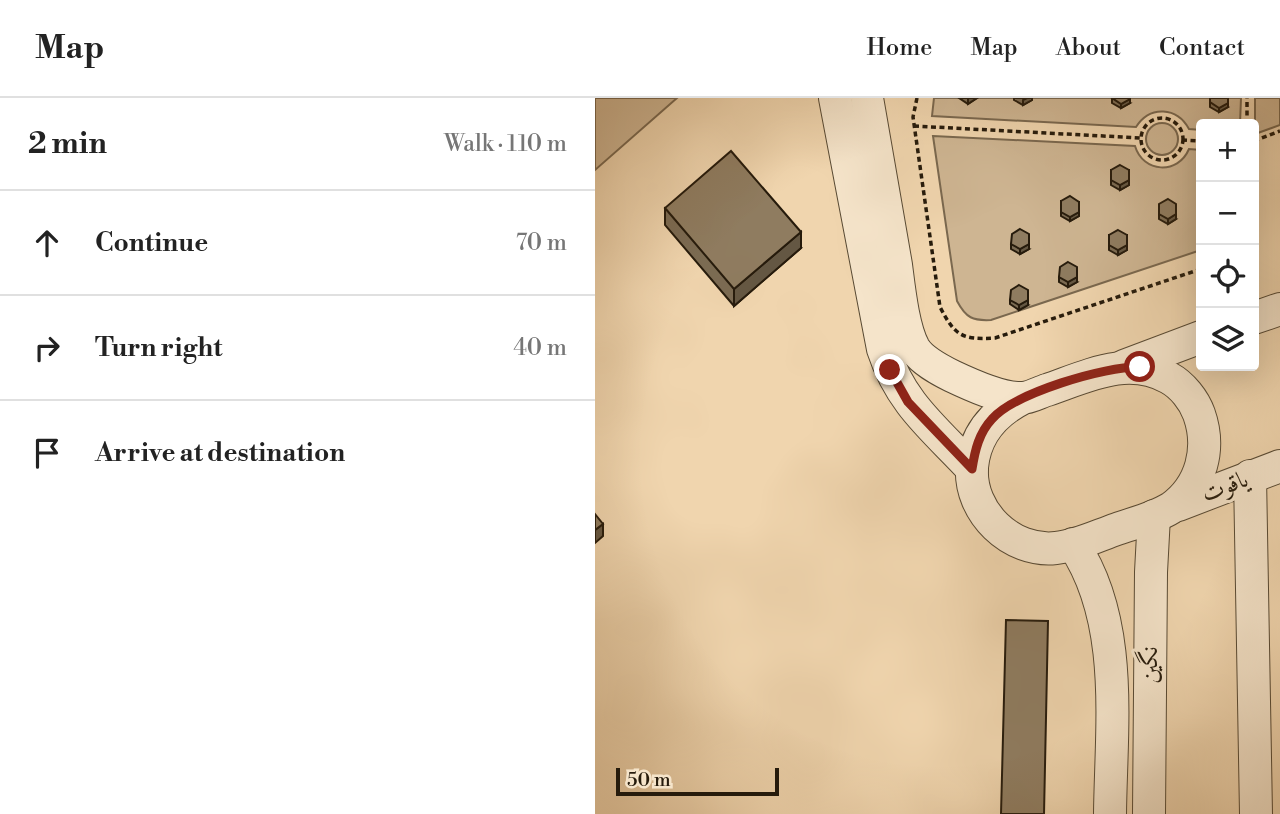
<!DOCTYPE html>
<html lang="en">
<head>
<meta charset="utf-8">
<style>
	:root { --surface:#fff; --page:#f2f2f2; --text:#222; --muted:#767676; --line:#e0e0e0 }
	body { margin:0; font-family:"Libre Bodoni",Amiri,serif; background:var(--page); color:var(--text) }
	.controls { position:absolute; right:21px; top:21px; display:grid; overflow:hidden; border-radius:7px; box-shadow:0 7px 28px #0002 }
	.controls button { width:63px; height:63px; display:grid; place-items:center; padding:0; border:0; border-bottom:2px solid var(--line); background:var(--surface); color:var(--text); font:35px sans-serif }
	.scale { position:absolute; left:21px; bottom:18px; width:163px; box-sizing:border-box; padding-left:7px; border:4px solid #261b0c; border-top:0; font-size:19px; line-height:24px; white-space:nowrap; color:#261b0c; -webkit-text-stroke:5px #f5e4ca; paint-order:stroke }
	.stop { position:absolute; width:21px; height:21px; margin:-16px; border:5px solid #8f2418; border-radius:50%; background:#fff }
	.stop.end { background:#8f2418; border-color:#fff; box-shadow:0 2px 7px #0008 }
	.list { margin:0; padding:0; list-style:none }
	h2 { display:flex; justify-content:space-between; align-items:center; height:91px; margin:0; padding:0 28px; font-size:30px }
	h2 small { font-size:23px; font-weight:400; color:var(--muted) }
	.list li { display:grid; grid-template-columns:46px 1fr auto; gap:21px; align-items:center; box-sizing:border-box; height:105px; padding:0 28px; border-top:2px solid var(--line) }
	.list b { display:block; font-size:26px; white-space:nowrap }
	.list em { font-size:23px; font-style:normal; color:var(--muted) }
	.icon { flex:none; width:38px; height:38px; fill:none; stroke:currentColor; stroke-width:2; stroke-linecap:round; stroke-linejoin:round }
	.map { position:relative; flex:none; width:685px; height:716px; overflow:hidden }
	header { display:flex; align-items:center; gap:42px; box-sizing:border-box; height:98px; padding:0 35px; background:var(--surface); border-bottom:2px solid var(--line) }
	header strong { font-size:33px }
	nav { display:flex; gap:38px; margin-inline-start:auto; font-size:24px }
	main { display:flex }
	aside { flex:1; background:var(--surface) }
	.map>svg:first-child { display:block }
	.green { fill:#ceb592; stroke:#7a684f; stroke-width:2 }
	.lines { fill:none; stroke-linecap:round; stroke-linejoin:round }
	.minor-casing { stroke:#584a34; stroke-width:34 }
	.path { stroke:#261b0c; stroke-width:3.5; stroke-dasharray:5 3.5; stroke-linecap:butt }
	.minor { stroke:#f5e4ca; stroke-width:32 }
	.wall { fill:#7b6b53; stroke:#261b0c; stroke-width:2 }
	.shaded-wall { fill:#645743; stroke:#261b0c; stroke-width:2 }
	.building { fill:#8f7c60; stroke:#261b0c; stroke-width:2 }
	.route { stroke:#8f2418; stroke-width:9 }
	.labels { text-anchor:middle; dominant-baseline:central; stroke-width:6; stroke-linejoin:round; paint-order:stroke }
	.street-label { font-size:24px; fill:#261b0c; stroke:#f5e4ca }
</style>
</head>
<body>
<header>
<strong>Map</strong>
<nav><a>Home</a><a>Map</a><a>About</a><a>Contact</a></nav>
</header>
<main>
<aside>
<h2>2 min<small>Walk · 110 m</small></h2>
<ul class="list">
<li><svg class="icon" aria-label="ahead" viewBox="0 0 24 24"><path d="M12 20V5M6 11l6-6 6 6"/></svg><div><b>Continue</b></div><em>70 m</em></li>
<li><svg class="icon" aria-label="right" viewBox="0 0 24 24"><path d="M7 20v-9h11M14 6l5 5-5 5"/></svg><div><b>Turn right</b></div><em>40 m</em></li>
<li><svg class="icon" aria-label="arrive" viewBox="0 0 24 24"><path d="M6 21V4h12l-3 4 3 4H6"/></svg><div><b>Arrive at destination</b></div></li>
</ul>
</aside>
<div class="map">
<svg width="685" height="716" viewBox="0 0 685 716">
	<rect width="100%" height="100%" fill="#f0d5ae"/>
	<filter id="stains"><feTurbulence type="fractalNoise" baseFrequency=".00286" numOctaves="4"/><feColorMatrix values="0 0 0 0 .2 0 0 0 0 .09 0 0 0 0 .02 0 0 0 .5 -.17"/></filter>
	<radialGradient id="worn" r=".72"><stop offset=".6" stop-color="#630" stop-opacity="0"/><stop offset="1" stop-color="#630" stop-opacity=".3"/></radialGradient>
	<g class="green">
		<polygon points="0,0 82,0 0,72"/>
		<path d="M339,0H646L645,26H606V32L594,31C582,9 555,7 541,29L337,18Z"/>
		<polygon points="660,0 685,0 685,27 660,36"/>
		<circle cx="567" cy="41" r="16"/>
		<path d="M338,38L540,48C548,75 583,77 594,51L606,52V152L396,222C378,223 371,220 362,203Z"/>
	</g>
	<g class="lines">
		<defs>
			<g id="minor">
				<path d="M240,0L288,251C306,306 339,330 377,371"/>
				<path d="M272,0C282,56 291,111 301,167C304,190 308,230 319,250C326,262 345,272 357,278C376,287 406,301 427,300C435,300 445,294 452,292C493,278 533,257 574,280C587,287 599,302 604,316C616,350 607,388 576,410C560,420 539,425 522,431C502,438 482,448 461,450C416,455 374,414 377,369C380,336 400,314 428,300"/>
				<polyline points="659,220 685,211"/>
				<polyline points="529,268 606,239"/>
				<polyline points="655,378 661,716"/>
				<polyline points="583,407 685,368"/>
				<path d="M478,446C530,523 516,628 515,716"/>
				<polyline points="554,716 556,474 559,418"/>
			</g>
		</defs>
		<use href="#minor" class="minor-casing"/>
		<g class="path">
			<path d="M322,0L318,19L345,209C360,238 367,242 400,240L606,171"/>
			<circle cx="567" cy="41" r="21"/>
			<polyline points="652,26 652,0"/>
			<polyline points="319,28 546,40"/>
			<polyline points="587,42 606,43"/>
			<polyline points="659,43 685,33"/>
		</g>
		<use href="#minor" class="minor"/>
	</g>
	<g class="wall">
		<polygon points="364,0 382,0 373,6"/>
		<polygon points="419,0 437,0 437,2 428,7 419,2"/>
		<polygon points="517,0 535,5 526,10 517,5"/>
		<polygon points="615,0 633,9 624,14 615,9"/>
		<polygon points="516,72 534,72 534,87 525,92 516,87"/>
		<polygon points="466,103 484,104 484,118 475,123 466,118"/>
		<polygon points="70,110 206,150 139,208 70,127"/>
		<polygon points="564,116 581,121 573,126 564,121"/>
		<polygon points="514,137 532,137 532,152 523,157 514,152"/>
		<polygon points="416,146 434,151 425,156 416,151"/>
		<polygon points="464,179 482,184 473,189 464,184"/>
		<polygon points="415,202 433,207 424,212 415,206"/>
	</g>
	<g class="shaded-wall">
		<polygon points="374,0 382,0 373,6 373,1"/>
		<polygon points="432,0 437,0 437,2 428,7 428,2"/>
		<polygon points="535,1 535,5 526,10 526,6"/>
		<polygon points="633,5 633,9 624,14 624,10"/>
		<polygon points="534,82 534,87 525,92 525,87"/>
		<polygon points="484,114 484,118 475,123 475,119"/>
		<polygon points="581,116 581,121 573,126 573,121"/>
		<polygon points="206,134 206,150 139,208 139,191"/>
		<polygon points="434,146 434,151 425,156 425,151"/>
		<polygon points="532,147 532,152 523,157 523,152"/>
		<polygon points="482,179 482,184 473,189 473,184"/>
		<polygon points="433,202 433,207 424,212 424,207"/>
		<polygon points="8,426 8,438 0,445 0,432"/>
	</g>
	<g class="building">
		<polygon points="517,0 535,0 535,1 526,6"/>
		<polygon points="615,0 633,0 633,5 624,10 615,4"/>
		<polygon points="136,53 206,134 139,191 70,110"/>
		<polygon points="525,67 534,72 534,82 525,87 516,82 516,72"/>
		<polygon points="475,98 484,104 484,114 475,119 466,114 466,103"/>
		<polygon points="573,101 581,106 581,116 573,121 564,116 564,106"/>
		<polygon points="425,131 434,136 434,146 425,151 416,146 417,136"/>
		<polygon points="523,132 532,137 532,147 523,152 514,147 514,137"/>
		<polygon points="473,164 482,169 482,179 473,184 464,179 465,169"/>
		<polygon points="424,187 433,192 433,202 424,207 415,202 416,192"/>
		<polygon points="0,416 8,426 0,432"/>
		<polygon points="411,522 453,523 449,716 406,716"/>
	</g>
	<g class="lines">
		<path class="route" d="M295,272L313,304L377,371C380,352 384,335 397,321C420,295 510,268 545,269"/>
	</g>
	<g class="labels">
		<g class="street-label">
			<text transform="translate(630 389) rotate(-21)">یاقوت</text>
			<text transform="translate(555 567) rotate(-90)">نگین</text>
		</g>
	</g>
	<rect width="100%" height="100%" filter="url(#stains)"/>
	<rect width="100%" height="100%" fill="url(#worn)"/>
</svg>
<div class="controls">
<button>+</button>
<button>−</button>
<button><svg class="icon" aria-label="locate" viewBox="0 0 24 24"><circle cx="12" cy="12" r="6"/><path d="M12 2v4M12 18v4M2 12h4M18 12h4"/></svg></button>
<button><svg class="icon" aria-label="layers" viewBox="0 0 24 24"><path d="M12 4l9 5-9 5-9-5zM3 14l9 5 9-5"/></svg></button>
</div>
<div class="scale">50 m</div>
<div class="stop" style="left:545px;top:269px"></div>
<div class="stop end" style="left:295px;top:272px"></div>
</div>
</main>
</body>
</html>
